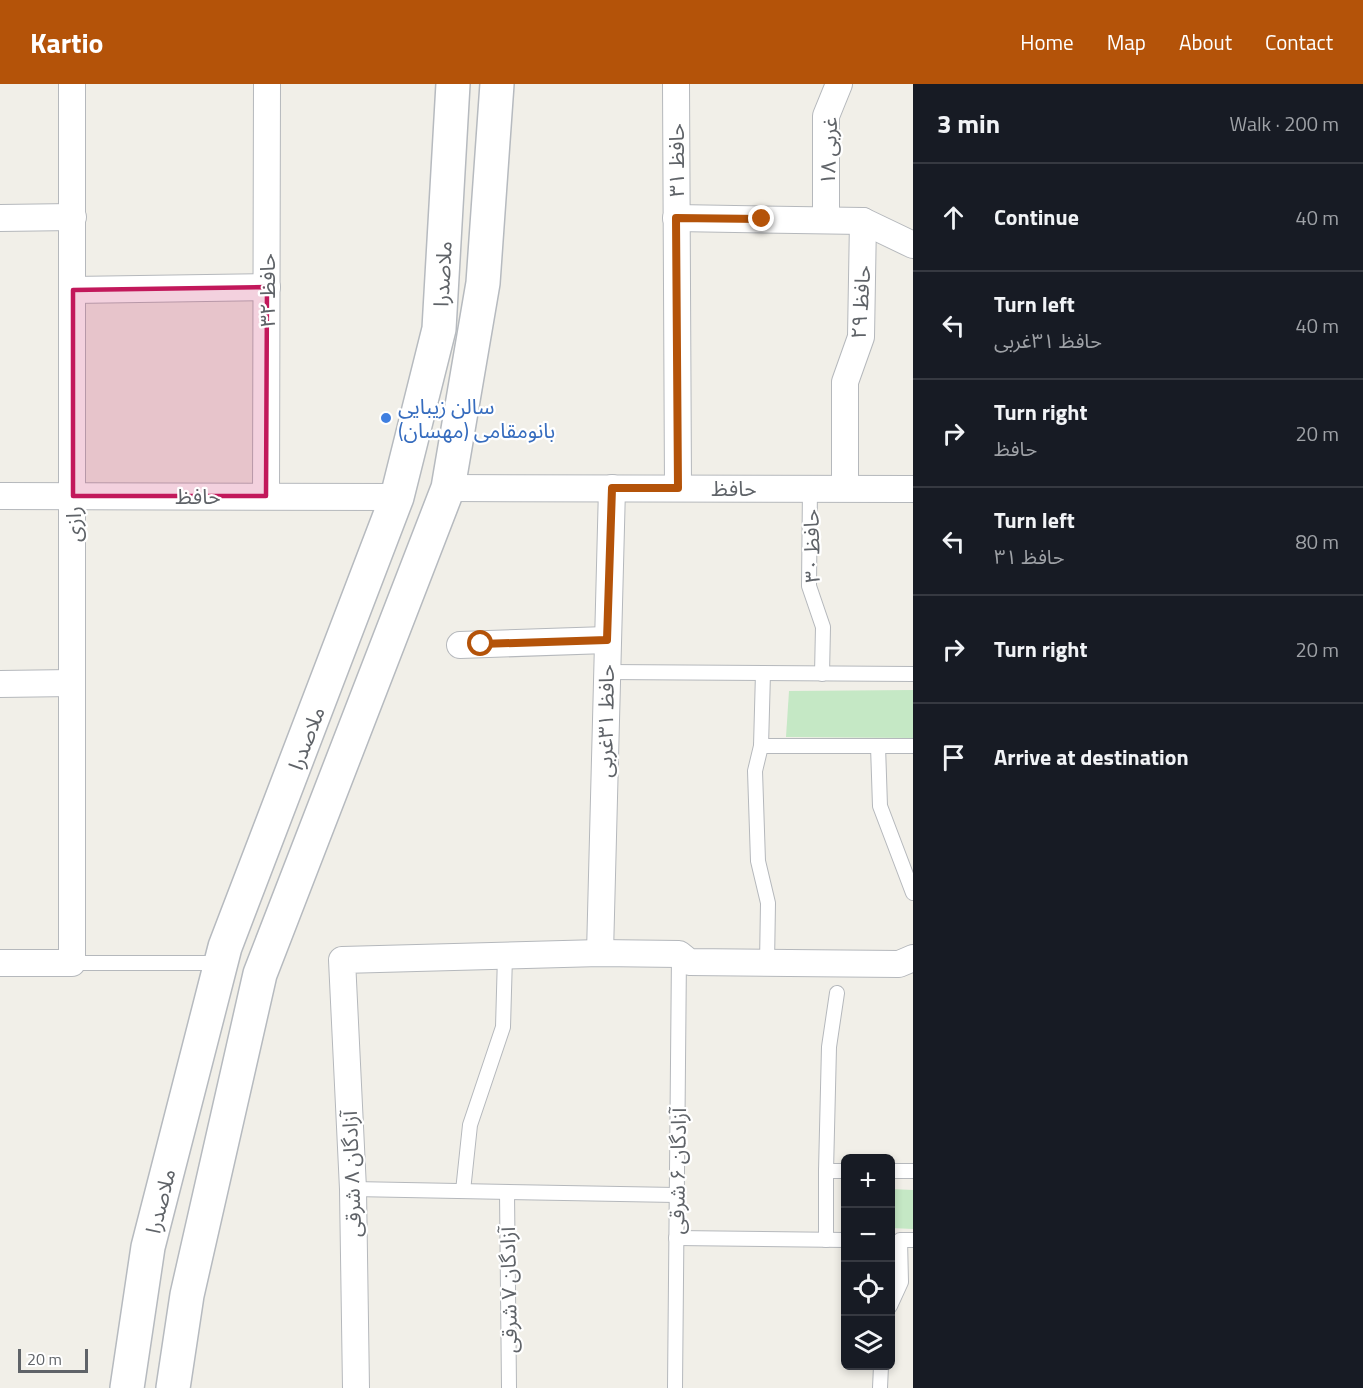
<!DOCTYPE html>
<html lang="en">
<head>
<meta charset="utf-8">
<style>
	:root { --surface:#171b24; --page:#242831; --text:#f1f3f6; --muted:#9ea1a6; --line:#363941; --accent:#b45309 }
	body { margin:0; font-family:"Titillium Web","Noto Sans Arabic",sans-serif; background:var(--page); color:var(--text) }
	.controls { position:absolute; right:18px; bottom:18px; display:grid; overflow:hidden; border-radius:9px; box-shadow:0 3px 9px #0003 }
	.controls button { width:54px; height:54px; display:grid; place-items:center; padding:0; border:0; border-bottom:2px solid var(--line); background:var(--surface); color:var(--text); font:30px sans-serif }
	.scale { position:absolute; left:18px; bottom:15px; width:70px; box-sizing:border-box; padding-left:6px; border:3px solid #5f6368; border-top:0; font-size:16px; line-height:21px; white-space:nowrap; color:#5f6368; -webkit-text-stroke:4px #fff; paint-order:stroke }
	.stop { position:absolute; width:18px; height:18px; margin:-14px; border:4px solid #b45309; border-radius:50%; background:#fff }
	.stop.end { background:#b45309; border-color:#fff; box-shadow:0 2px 6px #0008 }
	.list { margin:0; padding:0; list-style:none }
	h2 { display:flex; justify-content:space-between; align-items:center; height:78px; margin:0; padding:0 24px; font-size:26px }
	h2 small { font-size:20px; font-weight:400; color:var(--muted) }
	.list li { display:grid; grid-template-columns:39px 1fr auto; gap:18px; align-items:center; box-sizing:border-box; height:108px; padding:0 24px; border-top:2px solid var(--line) }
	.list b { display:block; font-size:22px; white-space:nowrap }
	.list p { margin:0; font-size:20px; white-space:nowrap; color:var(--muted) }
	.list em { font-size:20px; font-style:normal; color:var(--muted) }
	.icon { flex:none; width:33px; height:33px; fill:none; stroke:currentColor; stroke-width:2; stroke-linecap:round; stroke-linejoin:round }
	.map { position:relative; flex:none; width:913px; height:1304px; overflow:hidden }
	header { display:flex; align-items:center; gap:36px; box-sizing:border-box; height:84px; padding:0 30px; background:var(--accent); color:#fff }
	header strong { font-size:28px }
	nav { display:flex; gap:33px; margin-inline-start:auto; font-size:21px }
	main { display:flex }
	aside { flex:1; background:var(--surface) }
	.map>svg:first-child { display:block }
	.green { fill:#c5e8c5 }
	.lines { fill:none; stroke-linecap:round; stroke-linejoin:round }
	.service-casing { stroke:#b5b8bc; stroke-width:16 }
	.minor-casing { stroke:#b5b8bc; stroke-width:28 }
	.secondary-casing { stroke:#b6babf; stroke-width:36 }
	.service { stroke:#fff; stroke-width:14 }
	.minor { stroke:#fff; stroke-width:26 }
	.secondary { stroke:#fff; stroke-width:33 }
	.route { stroke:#b45309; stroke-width:8 }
	.marked { fill:#c2185b; fill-opacity:0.2; stroke:#c2185b; stroke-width:4.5; stroke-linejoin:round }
	.shop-dot { fill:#3f7fe0; stroke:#fff; stroke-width:2 }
	.labels { text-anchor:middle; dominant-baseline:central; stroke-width:4.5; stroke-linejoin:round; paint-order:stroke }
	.street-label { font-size:21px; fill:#5f6368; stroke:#fff }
	.shop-label { font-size:21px; fill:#366cbe; stroke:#fff; text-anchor:start }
</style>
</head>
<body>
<header>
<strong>Kartio</strong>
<nav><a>Home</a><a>Map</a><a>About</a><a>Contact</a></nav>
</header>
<main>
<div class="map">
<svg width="913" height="1304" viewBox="0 0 913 1304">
	<rect width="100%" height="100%" fill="#f1efe8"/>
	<g class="green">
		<polygon points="913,606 913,654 786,653 789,607"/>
		<polygon points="891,1105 913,1106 913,1145 891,1144"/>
	</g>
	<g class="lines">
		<defs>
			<g id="service">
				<polyline points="810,404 809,502 823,543 822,590"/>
				<polyline points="606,588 913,590"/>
				<polyline points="763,589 761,662 755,687 758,777 768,819 767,879"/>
				<polyline points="761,662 913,662"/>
				<polyline points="878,662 880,722 913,809"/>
				<polyline points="72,879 221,879"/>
				<polyline points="837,909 829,963 826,1087 846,1087"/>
				<polyline points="890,1087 913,1087"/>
				<polyline points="353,1105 676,1111"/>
				<polyline points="463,1107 470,1041 503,943 505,872"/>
				<polyline points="507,1108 509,1304"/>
				<polyline points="676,1154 846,1156"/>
				<polyline points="826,1156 826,1087"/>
				<polyline points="890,1222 901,1198 900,1156 913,1156"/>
				<polyline points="675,1304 679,870"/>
				<polyline points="880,1304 881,1282"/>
			</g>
			<g id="minor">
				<polyline points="676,0 678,404"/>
				<polyline points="0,134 73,133"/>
				<polyline points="676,134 863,137 913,161"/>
				<polyline points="826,136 826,32 839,0"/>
				<polyline points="73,206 267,203"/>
				<polyline points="448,404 913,405"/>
				<polyline points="845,404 845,298 861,253 863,137"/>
				<polyline points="0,412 397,413"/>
				<polyline points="266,412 267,0"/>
				<polyline points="460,561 607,556"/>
				<polyline points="0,600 72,599"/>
				<polyline points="600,869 612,404"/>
				<polyline points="0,879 72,879 72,0"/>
				<polyline points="356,1304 353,1105 342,876 600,869 679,870 689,878 899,880 913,874"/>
			</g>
			<g id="secondary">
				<polyline points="127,1304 148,1163 225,863 397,413 439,245 453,0"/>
				<polyline points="173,1304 187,1211 260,890 448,404 483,199 497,0"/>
			</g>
		</defs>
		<use href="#service" class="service-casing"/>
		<use href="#minor" class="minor-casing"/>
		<use href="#secondary" class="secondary-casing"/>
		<use href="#service" class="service"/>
		<use href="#minor" class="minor"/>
		<use href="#secondary" class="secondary"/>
	</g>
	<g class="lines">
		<polyline class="route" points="481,560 607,556 612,404 678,404 676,134 762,135"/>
	</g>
	<path class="marked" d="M267,203L266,412H73V206Z"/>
	<circle class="shop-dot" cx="386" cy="334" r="6"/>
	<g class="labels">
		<g class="street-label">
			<text transform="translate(828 67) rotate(-88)">۱۸ غربی</text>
			<text transform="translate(676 76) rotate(-90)">حافظ ۳۱</text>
			<text transform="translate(442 190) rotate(-87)">ملاصدرا</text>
			<text transform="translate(267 206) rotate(-90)">حافظ ۳۲</text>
			<text transform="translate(860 218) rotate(-86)">حافظ ۲۹</text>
			<text x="734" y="404">حافظ</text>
			<text x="198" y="412">حافظ</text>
			<text transform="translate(73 440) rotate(-90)">رازی</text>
			<text transform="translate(811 462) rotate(-91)">حافظ ۳۰</text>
			<text transform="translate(605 637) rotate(-89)">حافظ ۳۱غربی</text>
			<text transform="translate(306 654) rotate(-69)">ملاصدرا</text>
			<text transform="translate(677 1087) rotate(-89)">آزادگان ۶ شرقی</text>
			<text transform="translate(351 1090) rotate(-92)">آزادگان ۸ شرقی</text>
			<text transform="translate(160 1117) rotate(-76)">ملاصدرا</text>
			<text transform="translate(508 1206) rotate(-91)">آزادگان ۷ شرقی</text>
		</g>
		<g class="shop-label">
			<text x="398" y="322">سالن زیبایی<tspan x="398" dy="24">بانومقامی (مهسان)</tspan></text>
		</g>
	</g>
</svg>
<div class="controls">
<button>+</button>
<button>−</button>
<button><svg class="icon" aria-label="locate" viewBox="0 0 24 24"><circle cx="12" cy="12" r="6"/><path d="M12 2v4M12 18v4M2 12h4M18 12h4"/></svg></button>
<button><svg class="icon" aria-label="layers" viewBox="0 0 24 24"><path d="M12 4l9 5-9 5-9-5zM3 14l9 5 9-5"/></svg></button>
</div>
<div class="scale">20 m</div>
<div class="stop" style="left:481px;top:560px"></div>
<div class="stop end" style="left:762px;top:135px"></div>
</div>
<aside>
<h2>3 min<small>Walk · 200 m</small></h2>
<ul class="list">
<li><svg class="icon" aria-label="ahead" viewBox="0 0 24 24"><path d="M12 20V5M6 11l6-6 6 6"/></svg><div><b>Continue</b></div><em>40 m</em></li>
<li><svg class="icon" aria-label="left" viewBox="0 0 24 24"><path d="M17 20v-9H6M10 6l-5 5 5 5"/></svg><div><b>Turn left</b><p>حافظ ۳۱غربی</p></div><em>40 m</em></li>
<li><svg class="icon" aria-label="right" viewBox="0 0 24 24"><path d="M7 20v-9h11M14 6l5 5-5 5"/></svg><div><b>Turn right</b><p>حافظ</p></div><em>20 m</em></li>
<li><svg class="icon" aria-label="left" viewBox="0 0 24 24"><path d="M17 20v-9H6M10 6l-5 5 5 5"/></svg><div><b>Turn left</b><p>حافظ ۳۱</p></div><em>80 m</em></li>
<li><svg class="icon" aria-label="right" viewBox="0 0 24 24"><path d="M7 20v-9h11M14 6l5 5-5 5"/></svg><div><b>Turn right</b></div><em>20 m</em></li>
<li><svg class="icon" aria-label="arrive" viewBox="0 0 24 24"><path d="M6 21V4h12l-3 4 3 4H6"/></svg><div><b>Arrive at destination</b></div></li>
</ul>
</aside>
</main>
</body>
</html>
